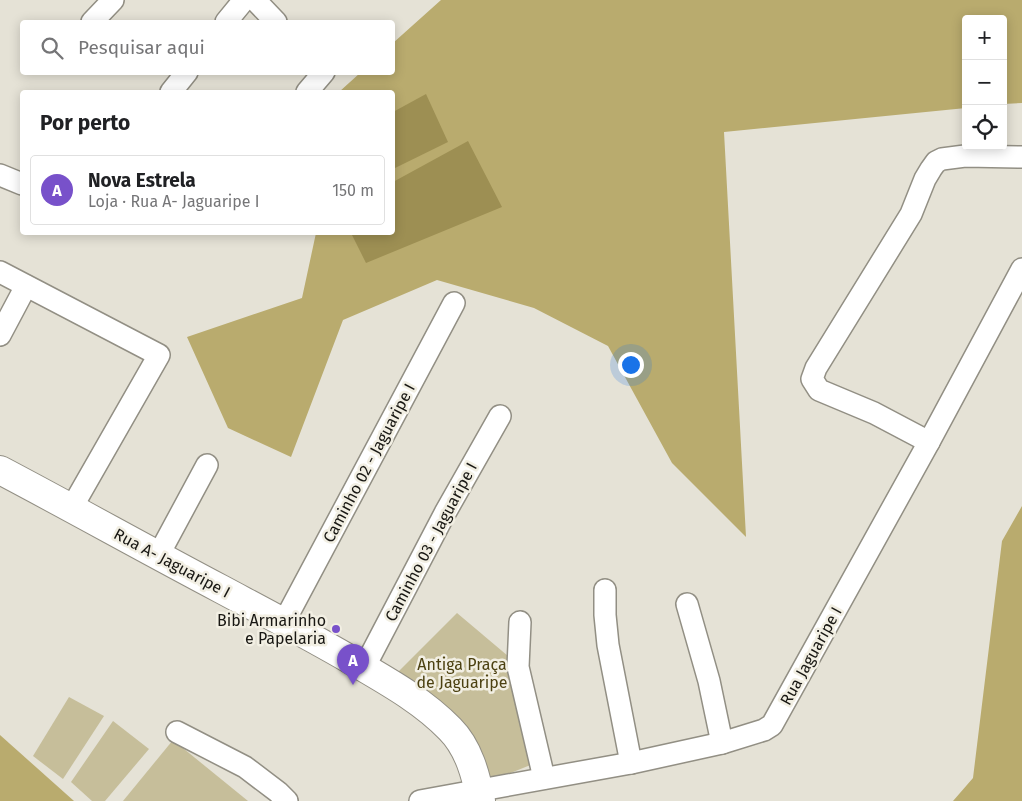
<!DOCTYPE html>
<html lang="pt">
<head>
<meta charset="utf-8">
<style>
	:root { --surface:#fff; --page:#f2f2f2; --text:#202124; --muted:#757577; --line:#e0e0e0; --accent:#7851ca }
	body { margin:0; font-family:"Fira Sans",sans-serif; background:var(--page); color:var(--text) }
	.controls { position:absolute; right:15px; top:15px; display:grid; overflow:hidden; border-radius:5px; box-shadow:0 2px 12px #0003 }
	.controls button { width:45px; height:45px; display:grid; place-items:center; padding:0; border:0; border-bottom:1px solid var(--line); background:var(--surface); color:var(--text); font:25px sans-serif }
	.you { position:absolute; left:630px; top:364px; width:18px; height:18px; margin:-12px; border:4px solid #fff; border-radius:50%; background:#1a73e8; box-shadow:0 0 0 8px #1a73e833 }
	.badge { display:grid; place-items:center; width:32px; height:32px; border-radius:50%; background:var(--accent); color:#fff; font-size:16px; font-weight:700 }
	.pin { position:absolute; translate:-50% -41px; filter:drop-shadow(0 1px 2px #0008) }
	.pin::after { content:''; position:absolute; top:26px; width:18px; height:15px; background:inherit; clip-path:polygon(0 0,100% 0,50% 100%) }
	.list { margin:0; padding:0; list-style:none }
	h2 { display:flex; justify-content:space-between; align-items:center; height:65px; margin:0; padding:0 20px; font-size:21px }
	h2 small { font-size:16px; font-weight:400; color:var(--muted) }
	.list li { display:grid; grid-template-columns:32px 1fr auto; gap:15px; align-items:center; box-sizing:border-box; height:70px; margin:0 10px 10px; padding:0 10px; border:1px solid var(--line); border-radius:5px }
	.list b { display:block; font-size:19px; white-space:nowrap }
	.list p { margin:0; font-size:16px; white-space:nowrap; color:var(--muted) }
	.list em { font-size:16px; font-style:normal; color:var(--muted) }
	.icon { flex:none; width:28px; height:28px; fill:none; stroke:currentColor; stroke-width:2; stroke-linecap:round; stroke-linejoin:round }
	.map { position:relative; flex:none; width:1022px; height:801px; overflow:hidden }
	.search { position:absolute; background:var(--surface); box-shadow:0 2px 12px #0003; left:20px; top:20px; width:375px; height:55px; display:flex; align-items:center; gap:12px; box-sizing:border-box; padding:0 18px; border-radius:5px; color:var(--muted); font-size:19px }
	.panel { position:absolute; background:var(--surface); box-shadow:0 2px 12px #0003; left:20px; top:90px; width:375px; height:145px; border-radius:5px }
	.map>svg:first-child { display:block }
	.green { fill:#c6be9a }
	.forest { fill:#b9ab6e }
	.water { fill:#9d8f53 }
	.lines { fill:none; stroke-linecap:round; stroke-linejoin:round }
	.minor-casing { stroke:#928f84; stroke-width:24 }
	.major-casing { stroke:#928f84; stroke-width:30 }
	.minor { stroke:#fff; stroke-width:21 }
	.major { stroke:#fff; stroke-width:28 }
	.poi-dot { fill:#7851ca; stroke:#f2efe3; stroke-width:2 }
	.labels { text-anchor:middle; dominant-baseline:central; stroke-width:5; stroke-linejoin:round; paint-order:stroke }
	.street-label { font-size:16px; fill:#181713; stroke:#f2efe3 }
	.poi-label { font-size:16px; fill:#181713; stroke:#f2efe3; text-anchor:end }
	.park-label { font-size:16px; fill:#4c4111; stroke:#f2efe3 }
</style>
</head>
<body>
<div class="map">
<svg width="1022" height="801" viewBox="0 0 1022 801">
	<rect width="100%" height="100%" fill="#e5e2d6"/>
	<g class="green">
		<polygon points="457,613 508,656 533,764 486,783 392,678"/>
		<polygon points="69,697 104,716 63,779 33,756"/>
		<polygon points="113,721 149,749 105,801 92,801 71,782"/>
		<polygon points="173,740 248,801 123,801"/>
	</g>
	<g class="forest">
		<polygon points="441,0 1022,0 1022,103 1003,104 1003,19 966,19 966,108 724,132 746,537 672,463 608,346 534,308 437,280 343,320 291,457 228,428 187,337 302,298 316,233 392,232 392,92 339,92 360,73 392,72 393,43"/>
		<polygon points="1022,506 1022,801 953,801 973,778 1002,541"/>
		<polygon points="0,735 74,801 0,801"/>
	</g>
	<g class="water">
		<polygon points="426,94 448,142 393,169 393,112"/>
		<polygon points="468,141 502,207 366,263 351,233 392,232 393,182"/>
	</g>
	<g class="lines">
		<defs>
			<g id="minor">
				<polyline points="255,0 276,22"/>
				<polyline points="92,22 113,0"/>
				<polyline points="226,22 244,0"/>
				<polyline points="171,92 187,72"/>
				<polyline points="307,92 324,72"/>
				<polyline points="0,175 22,184"/>
				<polyline points="0,272 159,355 71,509"/>
				<polyline points="0,335 26,286"/>
				<polyline points="929,442 874,413 819,390 812,379 816,368 911,214 925,179 931,169 936,162 942,159 965,156 1022,157"/>
				<polyline points="158,556 207,465"/>
				<polyline points="605,590 605,615 608,645 631,763"/>
				<polyline points="687,604 709,681 722,743"/>
				<polyline points="284,622 454,303"/>
				<polyline points="520,622 518,667 544,778"/>
				<polyline points="364,668 445,513 500,416"/>
				<polyline points="177,732 245,767 278,792 287,801"/>
				<polyline points="420,801 631,763 722,743 764,730 772,725 929,442 1022,269"/>
			</g>
			<path id="major" d="M0,470C74,509 147,550 221,589C264,612 308,635 351,660C385,680 422,700 450,729C469,748 476,776 481,801"/>
		</defs>
		<use href="#minor" class="minor-casing"/>
		<use href="#major" class="major-casing"/>
		<use href="#minor" class="minor"/>
		<use href="#major" class="major"/>
	</g>
	<circle class="poi-dot" cx="336" cy="629" r="5"/>
	<g class="labels">
		<g class="street-label">
			<text transform="translate(369 463) rotate(-62)">Caminho 02 - Jaguaripe I</text>
			<text transform="translate(431 542) rotate(-62)">Caminho 03 - Jaguaripe I</text>
			<text transform="translate(172 563) rotate(28)">Rua A- Jaguaripe I</text>
			<text transform="translate(811 656) rotate(-61)">Rua Jaguaripe I</text>
		</g>
		<g class="poi-label">
			<text x="326" y="620">Bibi Armarinho<tspan x="326" dy="18">e Papelaria</tspan></text>
		</g>
		<g class="park-label">
			<text x="462" y="664">Antiga Praça<tspan x="462" dy="18">de Jaguaripe</tspan></text>
		</g>
	</g>
</svg>
<div class="controls">
<button>+</button>
<button>−</button>
<button><svg class="icon" aria-label="locate" viewBox="0 0 24 24"><circle cx="12" cy="12" r="6"/><path d="M12 2v4M12 18v4M2 12h4M18 12h4"/></svg></button>
</div>
<div class="you"></div>
<div class="pin badge" style="left:353px;top:685px">A</div>
<div class="search"><svg class="icon" aria-label="search" viewBox="0 0 24 24"><circle cx="10" cy="10" r="6"/><path d="M15 15l6 6"/></svg>Pesquisar aqui</div>
<section class="panel">
<h2>Por perto<small></small></h2>
<ul class="list">
<li><span class="badge">A</span><div><b>Nova Estrela</b><p>Loja · Rua A- Jaguaripe I</p></div><em>150 m</em></li>
</ul>
</section>
</div>
</body>
</html>
